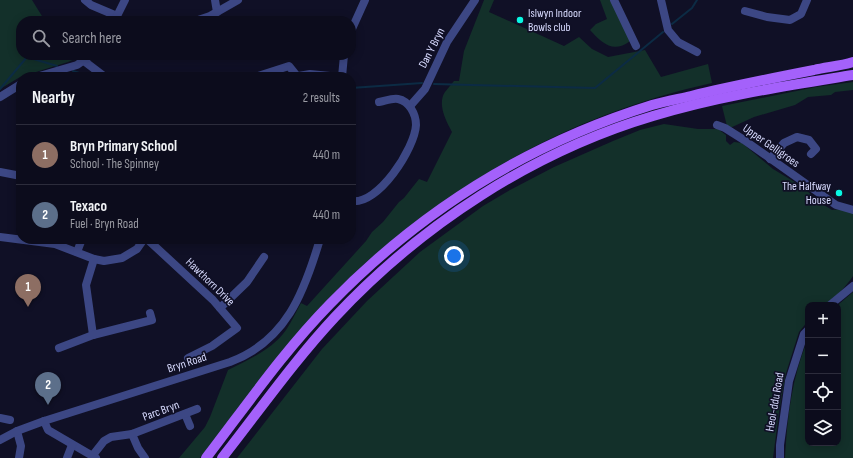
<!DOCTYPE html>
<html lang="en">
<head>
<meta charset="utf-8">
<style>
	:root { --surface:#0c0c1c; --page:#151525; --text:#f1f3f6; --muted:#9a9ba3; --line:#2c2c3b; --accent:#2563eb }
	body { margin:0; font-family:"Sofia Sans Condensed",sans-serif; background:var(--page); color:var(--text) }
	.controls { position:absolute; right:12px; bottom:12px; display:grid; overflow:hidden; border-radius:8px; box-shadow:0 2px 10px #0003 }
	.controls button { width:36px; height:36px; display:grid; place-items:center; padding:0; border:0; border-bottom:1px solid var(--line); background:var(--surface); color:var(--text); font:20px sans-serif }
	.you { position:absolute; left:454px; top:256px; width:14px; height:14px; margin:-10px; border:3px solid #fff; border-radius:50%; background:#1a73e8; box-shadow:0 0 0 6px #1a73e833 }
	.badge { display:grid; place-items:center; width:26px; height:26px; border-radius:50%; background:var(--accent); color:#fff; font-size:13px; font-weight:700 }
	.pin { position:absolute; translate:-50% -33px; filter:drop-shadow(0 1px 2px #0008) }
	.pin::after { content:''; position:absolute; top:21px; width:14px; height:12px; background:inherit; clip-path:polygon(0 0,100% 0,50% 100%) }
	.list { margin:0; padding:0; list-style:none }
	h2 { display:flex; justify-content:space-between; align-items:center; height:52px; margin:0; padding:0 16px; font-size:17px }
	h2 small { font-size:13px; font-weight:400; color:var(--muted) }
	.list li { display:grid; grid-template-columns:26px 1fr auto; gap:12px; align-items:center; box-sizing:border-box; height:60px; padding:0 16px; border-top:1px solid var(--line) }
	.list b { display:block; font-size:15px; white-space:nowrap }
	.list p { margin:0; font-size:13px; white-space:nowrap; color:var(--muted) }
	.list em { font-size:13px; font-style:normal; color:var(--muted) }
	.icon { flex:none; width:22px; height:22px; fill:none; stroke:currentColor; stroke-width:2; stroke-linecap:round; stroke-linejoin:round }
	.map { position:relative; flex:none; width:853px; height:458px; overflow:hidden }
	.search { position:absolute; background:var(--surface); box-shadow:0 2px 10px #0003; left:16px; top:16px; width:340px; height:44px; display:flex; align-items:center; gap:10px; box-sizing:border-box; padding:0 14px; border-radius:16px; color:var(--muted); font-size:15px }
	.panel { position:absolute; background:var(--surface); box-shadow:0 2px 10px #0003; left:16px; top:72px; width:340px; height:172px; border-radius:16px }
	.map>svg:first-child { display:block }
	.green { fill:#13302a }
	.lines { fill:none; stroke-linecap:round; stroke-linejoin:round }
	.stream { stroke:#0c2b44; stroke-width:2 }
	.minor { stroke:#3c4784; stroke-width:8 }
	.major { stroke:#a461fb; stroke-width:10 }
	.poi-dot { fill:#08f8e3; stroke:#101026; stroke-width:1.5 }
	.labels { text-anchor:middle; dominant-baseline:central; stroke-width:3.5; stroke-linejoin:round; paint-order:stroke }
	.poi-label { font-size:12px; fill:#d7dafe; stroke:#101026; text-anchor:start }
	.street-label { font-size:12px; fill:#d7dafe; stroke:#101026 }
</style>
</head>
<body>
<div class="map">
<svg width="853" height="458" viewBox="0 0 853 458">
	<rect width="100%" height="100%" fill="#101026"/>
	<g class="green">
		<polygon points="0,0 32,0 45,21 21,21 21,55 81,56 68,62 20,77 0,89"/>
		<path d="M484,0H494L489,12L564,46L579,37L592,49L608,57L645,50L661,77L708,64L712,83C600,108 504,154 413,224C384,246 355,271 330,298C283,348 242,404 200,458H179L205,427L210,417L228,370C249,359 272,350 286,330C292,321 296,312 301,303L307,306L366,241L372,232L383,222L399,202L404,198L419,179L427,182L452,132C446,121 437,104 445,92C448,88 451,85 454,81H459L464,51Z"/>
		<path d="M600,0H611L630,41C613,54 602,43 590,30L596,24L607,19Z"/>
		<polygon points="853,82 853,90 835,92 831,95 808,97 795,105 754,117 730,128 727,126 722,106 816,87"/>
		<path d="M664,124L698,129H718L726,135V141L730,145L734,142L742,143L773,169L803,187L819,202L832,210L841,209L853,213V276C848,284 831,304 821,305C817,306 812,305 808,305V321L799,332L786,373L779,412L773,458H237L322,349L367,301L420,252L483,206L510,190L554,167L613,141L640,130Z"/>
		<path d="M853,292V458H785C787,417 792,377 808,339V443H838V305Z"/>
	</g>
	<g class="lines">
		<g class="stream">
			<polyline points="672,24 692,8 697,0"/>
			<polyline points="73,71 92,77"/>
			<polyline points="434,84 595,88 663,32"/>
			<polyline points="351,88 422,83"/>
			<polyline points="0,89 27,57 57,66"/>
		</g>
		<g class="minor">
			<polyline points="85,0 91,5 117,16"/>
			<polyline points="215,0 217,12"/>
			<polyline points="614,0 636,46"/>
			<polyline points="661,0 668,30 678,42 697,52"/>
			<polyline points="745,11 767,17 790,20 801,14 807,0"/>
			<polyline points="115,20 125,0"/>
			<polyline points="195,21 210,16 238,0"/>
			<polyline points="351,31 365,0"/>
			<polyline points="84,61 105,77"/>
			<polyline points="258,76 289,66 297,76"/>
			<polyline points="36,77 77,65 91,55"/>
			<polyline points="293,77 310,74 340,77"/>
			<polyline points="342,77 344,55"/>
			<polyline points="0,97 21,84"/>
			<polyline points="410,106 425,89 447,42 475,0"/>
			<polyline points="717,125 725,128 744,140 836,205 853,210"/>
			<polyline points="770,159 784,143 797,137 809,140 816,149 811,154"/>
			<polyline points="0,172 21,176"/>
			<path d="M351,201C378,206 415,148 416,125C416,114 409,101 398,99C392,98 385,101 379,102"/>
			<polyline points="0,237 55,244 94,259 104,261 122,258 137,249 144,239"/>
			<polyline points="147,239 213,300 237,328 212,346 188,358"/>
			<polyline points="77,252 82,239"/>
			<polyline points="830,305 853,286"/>
			<polyline points="220,308 247,282 264,257"/>
			<polyline points="93,335 86,285 94,259"/>
			<polyline points="59,348 93,335 152,320 150,313"/>
			<polyline points="185,414 190,426"/>
			<polyline points="0,418 10,420"/>
			<polyline points="44,421 48,430 96,458"/>
			<polyline points="17,431 21,446 19,458"/>
			<polyline points="132,434 138,448 145,458"/>
			<path d="M0,440L17,431L44,421L230,362C286,341 304,293 320,239"/>
			<polyline points="93,455 104,441 111,437 132,434 197,409"/>
			<polyline points="67,458 72,445"/>
			<polyline points="780,458 780,445 789,381 804,334 808,330"/>
		</g>
		<g class="major">
			<path d="M206,458C246,406 284,351 330,304C421,210 527,144 652,105C665,101 678,99 691,96C732,86 773,78 814,70C827,67 840,66 853,62"/>
			<path d="M222,458C259,411 294,361 335,317C421,225 532,152 653,116C718,96 786,86 853,75"/>
		</g>
	</g>
	<g class="poi-dot">
		<circle cx="520" cy="20" r="4"/>
		<circle cx="839" cy="193" r="4"/>
	</g>
	<g class="labels">
		<g class="poi-label">
			<text x="528" y="13">Islwyn Indoor<tspan x="528" dy="14">Bowls club</tspan></text>
			<text x="831" y="186" text-anchor="end">The Halfway<tspan x="831" dy="14">House</tspan></text>
		</g>
		<g class="street-label">
			<text transform="translate(432 48) rotate(-63)">Dan Y Bryn</text>
			<text transform="translate(771 146) rotate(35)">Upper Gelligroes</text>
			<text transform="translate(210 282) rotate(44)">Hawthorn Drive</text>
			<text transform="translate(187 363) rotate(-18)">Bryn Road</text>
			<text transform="translate(775 402) rotate(-80)">Heol-ddu Road</text>
			<text transform="translate(161 411) rotate(-20)">Parc Bryn</text>
		</g>
	</g>
</svg>
<div class="controls">
<button>+</button>
<button>−</button>
<button><svg class="icon" aria-label="locate" viewBox="0 0 24 24"><circle cx="12" cy="12" r="6"/><path d="M12 2v4M12 18v4M2 12h4M18 12h4"/></svg></button>
<button><svg class="icon" aria-label="layers" viewBox="0 0 24 24"><path d="M12 4l9 5-9 5-9-5zM3 14l9 5 9-5"/></svg></button>
</div>
<div class="you"></div>
<div class="pin badge" style="left:28px;top:307px;background:#8d6e63">1</div>
<div class="pin badge" style="left:48px;top:405px;background:#5c6f8a">2</div>
<div class="search"><svg class="icon" aria-label="search" viewBox="0 0 24 24"><circle cx="10" cy="10" r="6"/><path d="M15 15l6 6"/></svg>Search here</div>
<section class="panel">
<h2>Nearby<small>2 results</small></h2>
<ul class="list">
<li><span class="badge" style="background:#8d6e63">1</span><div><b>Bryn Primary School</b><p>School · The Spinney</p></div><em>440 m</em></li>
<li><span class="badge" style="background:#5c6f8a">2</span><div><b>Texaco</b><p>Fuel · Bryn Road</p></div><em>440 m</em></li>
</ul>
</section>
</div>
</body>
</html>
